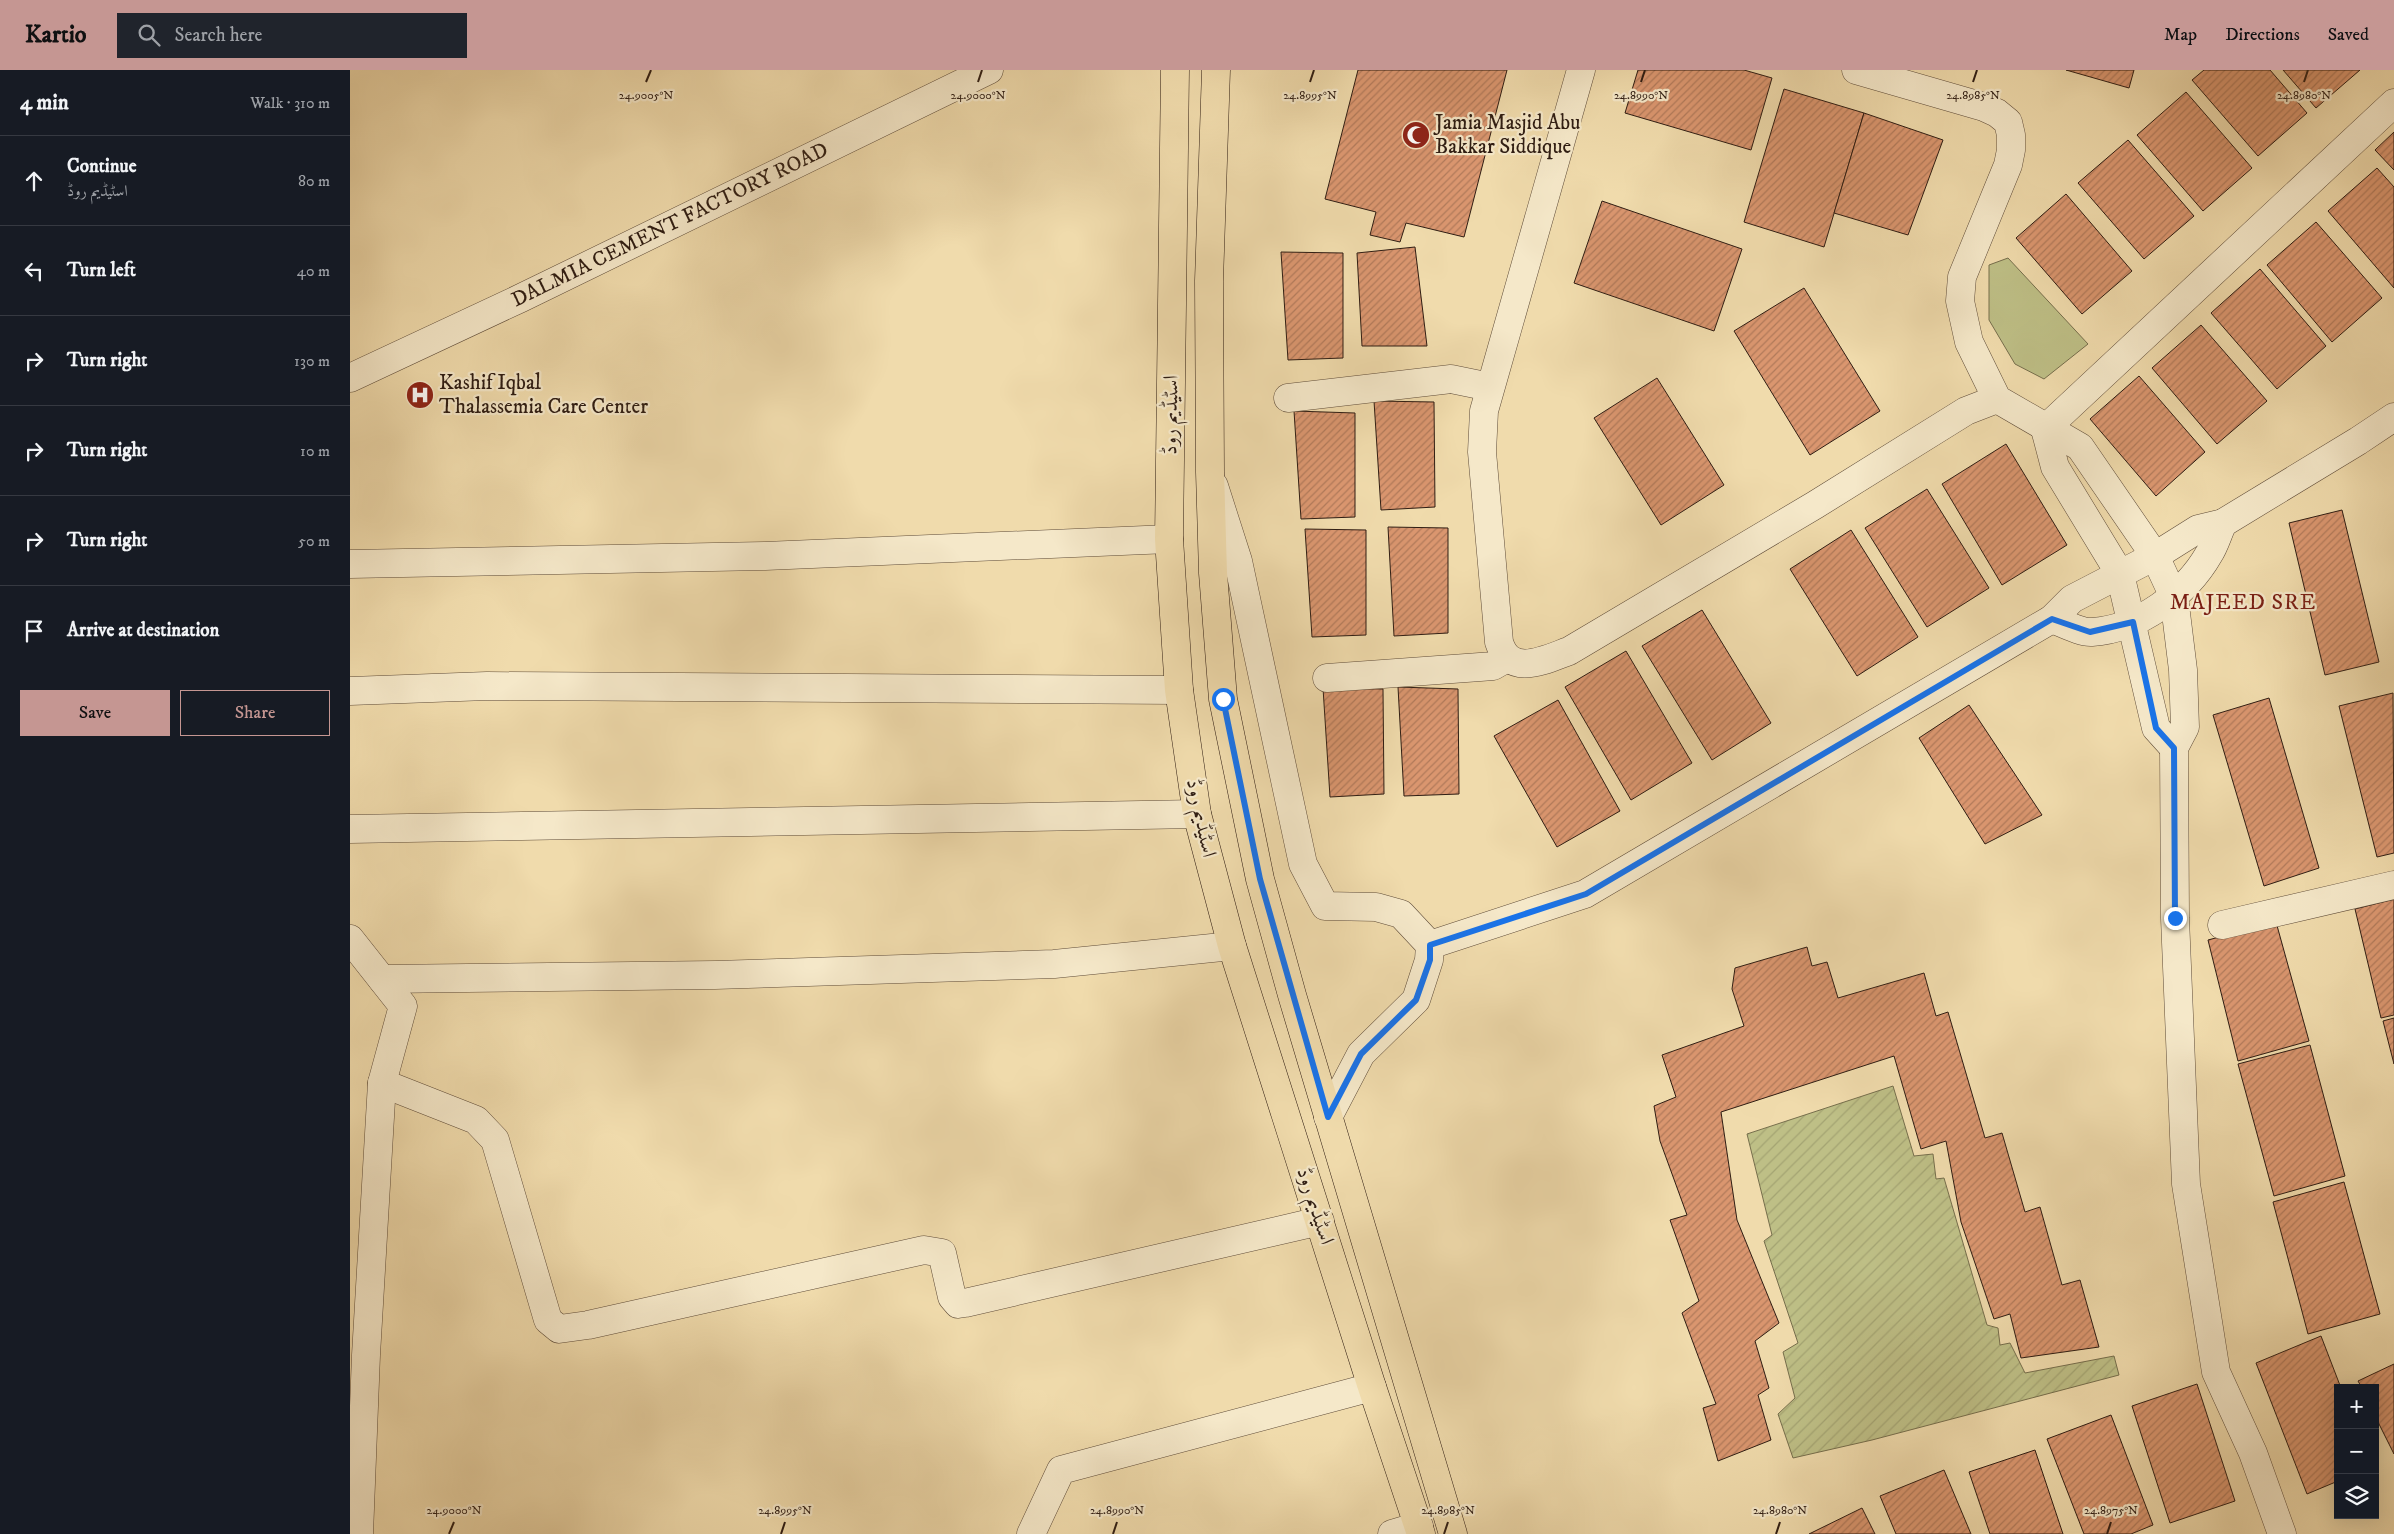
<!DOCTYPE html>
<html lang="en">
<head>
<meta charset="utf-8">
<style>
	:root { --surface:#171b24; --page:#20242c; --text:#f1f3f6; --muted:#9ea1a6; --line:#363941; --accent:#c59692 }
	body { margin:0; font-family:"IM FELL DW Pica",Amiri,serif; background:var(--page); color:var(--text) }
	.controls { position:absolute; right:15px; bottom:15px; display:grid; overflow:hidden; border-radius:0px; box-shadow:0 5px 20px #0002 }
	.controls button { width:45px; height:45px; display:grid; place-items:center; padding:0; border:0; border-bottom:1px solid var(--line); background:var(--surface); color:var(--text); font:25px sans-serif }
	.stop { position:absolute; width:15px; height:15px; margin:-11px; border:4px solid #1a73e8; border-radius:50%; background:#fff }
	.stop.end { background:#1a73e8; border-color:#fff; box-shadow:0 1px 5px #0008 }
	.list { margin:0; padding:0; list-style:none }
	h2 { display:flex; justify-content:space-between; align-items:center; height:65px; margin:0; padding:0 20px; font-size:21px }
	h2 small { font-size:16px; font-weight:400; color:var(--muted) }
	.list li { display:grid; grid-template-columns:32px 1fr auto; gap:15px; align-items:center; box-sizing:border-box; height:90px; padding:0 20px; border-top:1px solid var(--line) }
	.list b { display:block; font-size:19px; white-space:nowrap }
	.list p { margin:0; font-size:16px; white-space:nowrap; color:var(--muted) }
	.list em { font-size:16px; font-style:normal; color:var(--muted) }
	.actions { display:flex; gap:10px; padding:15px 20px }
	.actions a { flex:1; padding:11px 0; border:1px solid var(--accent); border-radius:0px; text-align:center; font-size:18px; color:var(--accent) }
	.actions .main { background:var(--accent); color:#111 }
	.icon { flex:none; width:28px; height:28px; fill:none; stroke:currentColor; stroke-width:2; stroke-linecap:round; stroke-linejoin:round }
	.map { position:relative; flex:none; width:2044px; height:1464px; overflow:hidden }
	header { display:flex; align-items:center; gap:30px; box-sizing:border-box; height:70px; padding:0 25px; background:var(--accent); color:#111 }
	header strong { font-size:24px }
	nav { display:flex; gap:28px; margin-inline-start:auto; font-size:18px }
	.search { width:350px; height:45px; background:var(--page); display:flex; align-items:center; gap:12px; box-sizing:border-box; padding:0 18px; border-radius:0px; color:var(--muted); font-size:19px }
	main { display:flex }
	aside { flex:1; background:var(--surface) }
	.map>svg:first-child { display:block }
	.grass { fill:#bebf86; stroke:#766e4c }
	.garden { fill:url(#garden-furrows); stroke:#766e4c }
	.building { fill:url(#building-hatch); stroke:#2f1d13 }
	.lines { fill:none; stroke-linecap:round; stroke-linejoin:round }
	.minor-casing { stroke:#5f4c39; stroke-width:29 }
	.major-casing { stroke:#2f1d13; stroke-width:29 }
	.minor { stroke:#f5e8c9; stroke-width:28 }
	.major { stroke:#f0dbac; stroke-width:28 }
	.route { stroke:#1a73e8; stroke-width:6 }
	.ticks { fill:none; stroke:#2f1d13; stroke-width:2 }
	.labels { text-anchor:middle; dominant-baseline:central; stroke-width:4.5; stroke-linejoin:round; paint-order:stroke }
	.poi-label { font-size:21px; fill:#2f1d13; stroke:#f5e8c9; text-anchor:start }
	.street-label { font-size:21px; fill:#2f1d13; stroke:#f5e8c9 }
	.neighbourhood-label { font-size:22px; letter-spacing:1px; fill:#7a1f14; stroke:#f5e8c9 }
	.ticks-label { font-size:12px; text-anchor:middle; fill:#2f1d13; stroke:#f5e8c9; stroke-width:4.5; stroke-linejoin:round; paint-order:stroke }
</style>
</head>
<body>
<header>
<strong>Kartio</strong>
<div class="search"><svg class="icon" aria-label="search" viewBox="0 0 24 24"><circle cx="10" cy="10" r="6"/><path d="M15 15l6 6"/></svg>Search here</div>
<nav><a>Map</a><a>Directions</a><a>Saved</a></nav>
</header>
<main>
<aside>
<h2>4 min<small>Walk · 310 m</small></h2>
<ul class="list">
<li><svg class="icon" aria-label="ahead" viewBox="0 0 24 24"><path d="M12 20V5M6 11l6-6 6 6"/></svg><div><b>Continue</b><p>اسٹیڈیم روڈ</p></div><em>80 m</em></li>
<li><svg class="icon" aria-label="left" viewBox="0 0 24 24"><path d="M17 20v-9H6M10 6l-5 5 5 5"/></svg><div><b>Turn left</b></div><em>40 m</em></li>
<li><svg class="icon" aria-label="right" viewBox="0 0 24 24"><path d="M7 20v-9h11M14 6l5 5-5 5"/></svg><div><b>Turn right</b></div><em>130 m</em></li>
<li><svg class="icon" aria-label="right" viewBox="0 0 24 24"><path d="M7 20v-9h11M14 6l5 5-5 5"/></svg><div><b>Turn right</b></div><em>10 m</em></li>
<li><svg class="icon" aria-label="right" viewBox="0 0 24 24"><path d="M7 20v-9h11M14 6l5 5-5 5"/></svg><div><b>Turn right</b></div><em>50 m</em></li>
<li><svg class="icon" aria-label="arrive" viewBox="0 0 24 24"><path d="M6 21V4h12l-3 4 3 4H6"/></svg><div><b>Arrive at destination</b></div></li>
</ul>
<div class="actions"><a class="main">Save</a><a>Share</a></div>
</aside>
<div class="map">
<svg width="2044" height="1464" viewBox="0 0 2044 1464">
	<defs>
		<pattern id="garden-furrows" width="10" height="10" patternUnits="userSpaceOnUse" patternTransform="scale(1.25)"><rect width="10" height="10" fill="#bebf86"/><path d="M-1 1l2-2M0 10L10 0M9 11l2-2" fill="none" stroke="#a4a473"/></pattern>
		<pattern id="building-hatch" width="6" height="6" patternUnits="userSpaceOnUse" patternTransform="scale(1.25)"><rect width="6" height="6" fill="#da966f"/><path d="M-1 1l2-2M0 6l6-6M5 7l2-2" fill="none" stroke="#b17a5a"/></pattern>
	</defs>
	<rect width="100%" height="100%" fill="#f0dbac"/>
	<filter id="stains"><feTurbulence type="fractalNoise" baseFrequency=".004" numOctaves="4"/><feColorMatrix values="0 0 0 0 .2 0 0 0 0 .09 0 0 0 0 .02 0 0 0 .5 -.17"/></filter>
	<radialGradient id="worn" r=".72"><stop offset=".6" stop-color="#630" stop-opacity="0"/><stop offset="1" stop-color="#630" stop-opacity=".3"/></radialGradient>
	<polygon class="grass" points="1658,188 1738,274 1694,309 1665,294 1639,250 1639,195"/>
	<polygon class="garden" points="1543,1016 1564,1086 1583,1084 1586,1109 1594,1108 1637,1255 1648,1258 1650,1275 1660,1273 1675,1303 1764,1286 1769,1305 1522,1370 1443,1388 1428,1344 1445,1328 1433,1282 1448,1273 1414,1171 1422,1165 1397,1064"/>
	<g class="building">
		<polygon points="1008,0 1157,0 1114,167 1056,153 1050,172 1020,165 1026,142 975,129"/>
		<polygon points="1288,0 1394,0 1422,8 1401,80 1275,43"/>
		<polygon points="1716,0 1784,0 1779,18"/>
		<polygon points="1854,0 1920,0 1957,43 1908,86 1842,10"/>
		<polygon points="1933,0 2010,0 1966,38"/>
		<polygon points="1434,19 1514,43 1474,177 1394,152"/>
		<polygon points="1836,22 1902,98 1853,141 1787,65"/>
		<polygon points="1514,43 1593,70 1558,165 1484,143"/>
		<polygon points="2044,62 2044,100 2025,80"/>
		<polygon points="1778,70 1844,146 1794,189 1728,113"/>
		<polygon points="2027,98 2044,117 2044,218 1978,141"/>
		<polygon points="1716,124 1782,201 1732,244 1666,168"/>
		<polygon points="1252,131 1392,179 1364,261 1224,213"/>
		<polygon points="1966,152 2032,228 1982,272 1917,195"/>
		<polygon points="1065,177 1077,276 1012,276 1007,183"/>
		<polygon points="931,182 993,183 993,288 938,290"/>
		<polygon points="1910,199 1976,276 1927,319 1861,243"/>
		<polygon points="1454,218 1530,341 1460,385 1384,261"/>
		<polygon points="1851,255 1917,331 1867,374 1802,298"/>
		<polygon points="1789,306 1855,382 1806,426 1740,349"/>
		<polygon points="1307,308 1374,415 1311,455 1244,348"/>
		<polygon points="1024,331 1084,332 1085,437 1031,440"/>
		<polygon points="944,341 1005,343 1005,447 951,449"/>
		<polygon points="1656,374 1717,475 1652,515 1592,414"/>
		<polygon points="1577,419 1639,518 1577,557 1515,458"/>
		<polygon points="1992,440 2029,592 1975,605 1939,453"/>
		<polygon points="1038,457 1098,458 1098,563 1044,566"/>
		<polygon points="955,459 1016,460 1016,565 962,567"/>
		<polygon points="1501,460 1568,567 1507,606 1440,499"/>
		<polygon points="1352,540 1421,653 1362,690 1292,576"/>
		<polygon points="1276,581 1342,693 1281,730 1215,617"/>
		<polygon points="1048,617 1108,619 1109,724 1054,726"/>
		<polygon points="973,618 1033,619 1034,724 980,727"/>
		<polygon points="2043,623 2044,783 2027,787 1989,636"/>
		<polygon points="1919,628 1969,798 1914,816 1863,645"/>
		<polygon points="1208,630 1270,741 1207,777 1144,666"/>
		<polygon points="1619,635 1692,745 1635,774 1569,668"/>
		<polygon points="2044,829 2044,945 2031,948 2005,839"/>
		<polygon points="1926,852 1959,971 1888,991 1858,870"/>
		<polygon points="1457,877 1462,896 1477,892 1488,928 1574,903 1586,946 1598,942 1635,1068 1652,1063 1675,1142 1690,1137 1712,1215 1730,1210 1749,1277 1671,1288 1660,1244 1644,1249 1611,1152 1596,1071 1571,1079 1544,986 1371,1042 1387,1150 1429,1253 1405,1271 1419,1318 1408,1325 1421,1370 1368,1391 1353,1338 1366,1334 1332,1243 1349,1231 1320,1150 1337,1145 1310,1071 1304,1036 1326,1027 1312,985 1394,956 1382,919 1385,898"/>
		<polygon points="2044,948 2044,994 2033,951"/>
		<polygon points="1960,975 1995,1106 1924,1126 1888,994"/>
		<polygon points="1994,1112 2030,1244 1958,1264 1923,1132"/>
		<polygon points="1971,1266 1991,1318 1988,1318 1988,1411 1957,1424 1906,1293"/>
		<polygon points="2044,1294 2044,1384 2025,1346 2025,1318 2012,1318 2008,1311"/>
		<polygon points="1847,1314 1885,1431 1820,1453 1782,1336"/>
		<polygon points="1761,1345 1803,1455 1781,1464 1734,1464 1697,1369"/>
		<polygon points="1685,1380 1713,1464 1640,1464 1619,1402"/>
		<polygon points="1594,1400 1621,1464 1546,1464 1530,1426"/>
		<polygon points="1512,1438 1525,1464 1459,1464"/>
	</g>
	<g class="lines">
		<defs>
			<g id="minor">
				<path d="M1231,0L1134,341L1132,382L1149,572C1160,608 1194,590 1219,581L1465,435L1616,341L1647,329"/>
				<polyline points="1506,0 1634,37 1647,43 1658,52 1661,65 1661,80 1658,95 1612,207 1610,231 1619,272 1647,329 1730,377 1805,486 1824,527 1833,600 1835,657 1824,678 1825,848 1836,1114 1866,1302 1903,1383 1932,1464"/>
				<polyline points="0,308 171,228 639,0"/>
				<polyline points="938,328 1101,309 1140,317"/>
				<polyline points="1695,359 2044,33"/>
				<polyline points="1695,359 1705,397 1770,504 1806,658 1824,678"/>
				<polyline points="864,416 888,491 953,794 975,836 1026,837 1051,844 1080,875 1079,890 1066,930 1011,984 978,1047"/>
				<polyline points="0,494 415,486 819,469"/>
				<path d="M1702,549C1713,553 1731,563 1742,562C1789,559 1836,524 1859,484C1865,475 1868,463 1873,453"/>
				<polyline points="977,608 1130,597 1143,596 1157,588"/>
				<polyline points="0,621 137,616 829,620"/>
				<polyline points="0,759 847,744"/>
				<polyline points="1872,855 2044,815"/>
				<polyline points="0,869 53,936 32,1013 16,1285 9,1464"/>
				<polyline points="1080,875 1235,824 1702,549 1722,529 1805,486 1848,459 1873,453 2008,371 2044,347"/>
				<polyline points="32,909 365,905 704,894 882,876"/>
				<polyline points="32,1013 126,1050 145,1070 198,1250 209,1259 238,1255 574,1180 592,1183 602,1227 608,1234 615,1233 970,1151"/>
				<polyline points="681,1464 711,1400 1022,1317"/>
				<polyline points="1042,1464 1069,1456"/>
			</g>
			<g id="major">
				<polyline points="825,0 819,469 829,620 847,744 882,876 1022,1317 1071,1464"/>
				<polyline points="866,0 859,211 860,402 863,503 873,629 910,809 942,925 1103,1464"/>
			</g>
		</defs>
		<use href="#minor" class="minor-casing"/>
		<use href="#major" class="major-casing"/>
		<use href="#minor" class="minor"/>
		<use href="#major" class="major"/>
	</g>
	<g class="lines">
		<polyline class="route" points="873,629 910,809 978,1047 1011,984 1066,930 1080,890 1080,875 1236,824 1702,549 1740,562 1783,552 1806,658 1824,678 1825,848"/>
	</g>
	<path class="ticks" d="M296,12L301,0M628,12L632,0M960,12L964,0M1291,12L1295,0M1623,12L1627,0M1954,12L1958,0M99,1464L104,1452M431,1464L435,1452M763,1464L767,1452M1094,1464L1098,1452M1426,1464L1430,1452M1757,1464L1761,1452"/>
	<defs>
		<symbol id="mosque-disc" viewBox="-11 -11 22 22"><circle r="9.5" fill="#8f2418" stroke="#f5e8c9"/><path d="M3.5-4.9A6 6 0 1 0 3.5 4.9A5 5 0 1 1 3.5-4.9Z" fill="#fff"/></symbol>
		<symbol id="hospital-disc" viewBox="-11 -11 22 22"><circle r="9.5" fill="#8f2418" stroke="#f5e8c9"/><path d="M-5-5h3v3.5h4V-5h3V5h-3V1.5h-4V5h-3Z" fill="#fff"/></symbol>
	</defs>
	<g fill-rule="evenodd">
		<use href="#mosque-disc" x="1050" y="49" width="32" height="32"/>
		<use href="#hospital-disc" x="54" y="309" width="32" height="32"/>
	</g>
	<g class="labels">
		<g class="poi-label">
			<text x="1085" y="53">Jamia Masjid Abu<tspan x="1085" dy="24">Bakkar Siddique</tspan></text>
			<text x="89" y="313">Kashif Iqbal<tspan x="89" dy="24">Thalassemia Care Center</tspan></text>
		</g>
		<g class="street-label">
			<text transform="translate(320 155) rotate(-26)">DALMIA CEMENT FACTORY ROAD</text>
			<text transform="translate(821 345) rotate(-89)">اسٹیڈیم روڈ</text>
			<text transform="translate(851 748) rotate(78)">اسٹیڈیم روڈ</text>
			<text transform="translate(965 1136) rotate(72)">اسٹیڈیم روڈ</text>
		</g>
		<g class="neighbourhood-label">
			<text x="1893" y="532">MAJEED SRE</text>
		</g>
	</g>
	<g class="ticks-label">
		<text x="296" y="29">24.9005°N</text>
		<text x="628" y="29">24.9000°N</text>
		<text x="960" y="29">24.8995°N</text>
		<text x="1291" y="29">24.8990°N</text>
		<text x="1623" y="29">24.8985°N</text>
		<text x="1954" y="29">24.8980°N</text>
		<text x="104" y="1444">24.9000°N</text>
		<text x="435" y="1444">24.8995°N</text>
		<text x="767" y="1444">24.8990°N</text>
		<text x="1098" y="1444">24.8985°N</text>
		<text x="1430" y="1444">24.8980°N</text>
		<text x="1761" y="1444">24.8975°N</text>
	</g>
	<rect width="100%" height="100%" filter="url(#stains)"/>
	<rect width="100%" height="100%" fill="url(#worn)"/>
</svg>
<div class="controls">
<button>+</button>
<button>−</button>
<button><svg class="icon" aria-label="layers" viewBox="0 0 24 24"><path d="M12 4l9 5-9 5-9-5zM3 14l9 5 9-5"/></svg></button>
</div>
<div class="stop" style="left:873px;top:629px"></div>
<div class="stop end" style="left:1825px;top:848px"></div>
</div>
</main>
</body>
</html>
